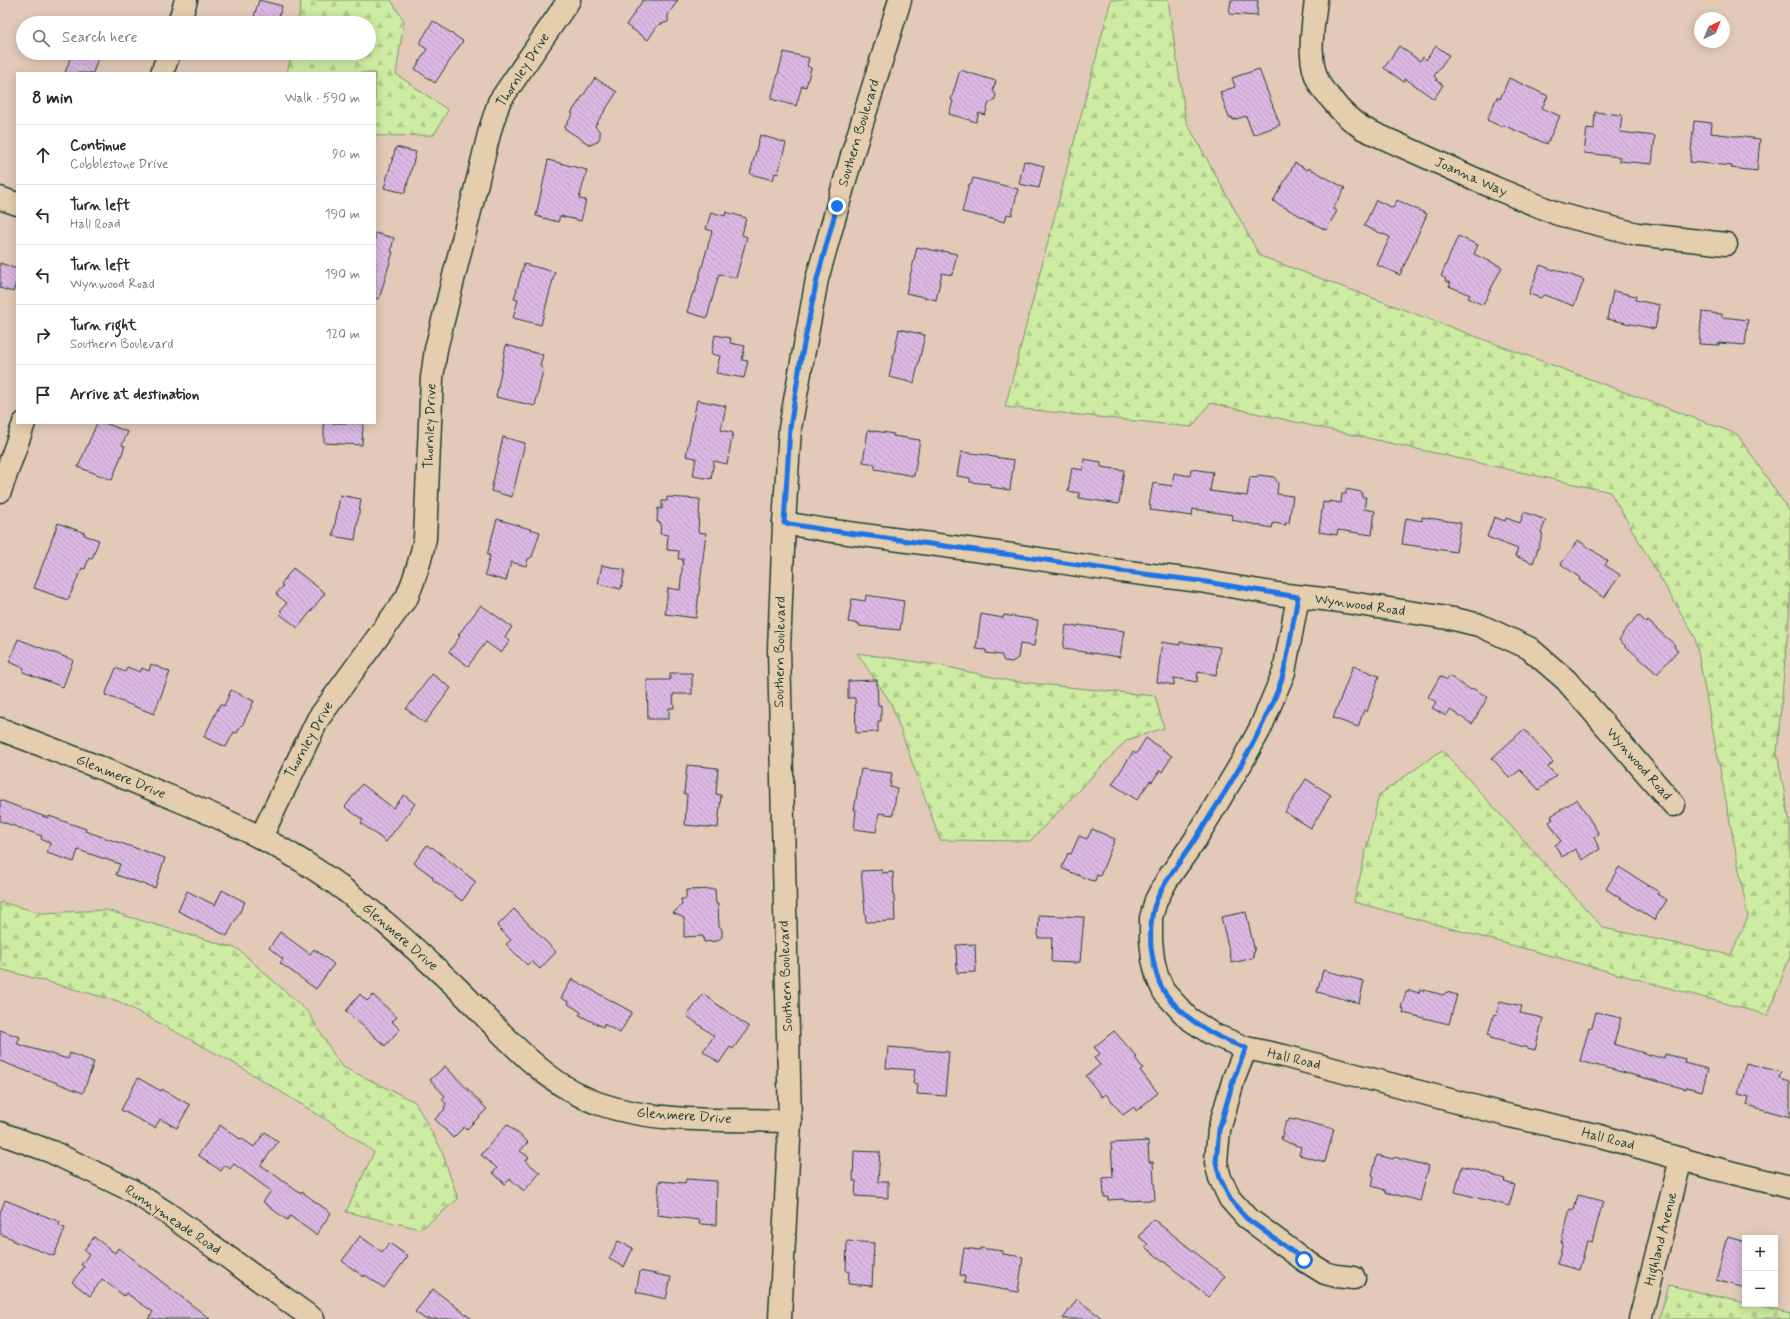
<!DOCTYPE html>
<html lang="en">
<head>
<meta charset="utf-8">
<style>
	:root { --surface:#fff; --page:#f2f2f3; --text:#2b2b33; --muted:#7c7c81; --line:#e1e1e2 }
	body { margin:0; font-family:Mynerve,sans-serif; background:var(--page); color:var(--text) }
	.controls { position:absolute; right:12px; bottom:12px; display:grid; overflow:hidden; border-radius:0px; box-shadow:0 2px 10px #0003 }
	.controls button { width:36px; height:36px; display:grid; place-items:center; padding:0; border:0; border-bottom:1px solid var(--line); background:var(--surface); color:var(--text); font:20px sans-serif }
	.compass { position:absolute; left:1694px; top:12px; width:36px; height:36px; border-radius:50%; background:var(--surface); box-shadow:0 2px 10px #0003; rotate:43deg }
	.stop { position:absolute; width:12px; height:12px; margin:-9px; border:3px solid #1a73e8; border-radius:50%; background:#fff }
	.stop.end { background:#1a73e8; border-color:#fff; box-shadow:0 1px 4px #0008 }
	.list { margin:0; padding:0; list-style:none }
	h2 { display:flex; justify-content:space-between; align-items:center; height:52px; margin:0; padding:0 16px; font-size:17px }
	h2 small { font-size:13px; font-weight:400; color:var(--muted) }
	.list li { display:grid; grid-template-columns:26px 1fr auto; gap:12px; align-items:center; box-sizing:border-box; height:60px; padding:0 16px; border-top:1px solid var(--line) }
	.list b { display:block; font-size:15px; white-space:nowrap }
	.list p { margin:0; font-size:13px; white-space:nowrap; color:var(--muted) }
	.list em { font-size:13px; font-style:normal; color:var(--muted) }
	.icon { flex:none; width:22px; height:22px; fill:none; stroke:currentColor; stroke-width:2; stroke-linecap:round; stroke-linejoin:round }
	.map { position:relative; flex:none; width:1790px; height:1319px; overflow:hidden }
	.search { position:absolute; background:var(--surface); box-shadow:0 2px 10px #0003; left:16px; top:16px; width:360px; height:44px; display:flex; align-items:center; gap:10px; box-sizing:border-box; padding:0 14px; border-radius:22px; color:var(--muted); font-size:15px }
	.panel { position:absolute; background:var(--surface); box-shadow:0 2px 10px #0003; left:16px; top:72px; width:360px; height:352px; border-radius:0px }
	.map>svg:first-child { display:block }
	.forest { fill:url(#forest-firs); stroke:#76946b }
	.building { fill:url(#building-back-hatch); stroke:#1f3d34 }
	.lines { fill:none; stroke-linecap:round; stroke-linejoin:round }
	.street-casing { stroke:#1f3d34; stroke-width:25 }
	.secondary-casing { stroke:#1f3d34; stroke-width:25 }
	.street { stroke:#e5ceae; stroke-width:22 }
	.secondary { stroke:#e5ceae; stroke-width:22 }
	.route { stroke:#1a73e8; stroke-width:5 }
	.labels { text-anchor:middle; dominant-baseline:central; stroke-width:3; stroke-linejoin:round; paint-order:stroke }
	.street-label { font-size:14px; fill:#1f3d34; stroke:#e5ceae }
</style>
</head>
<body>
<div class="map">
<svg width="1790" height="1319" viewBox="0 0 1790 1319">
	<defs>
		<pattern id="forest-firs" width="22" height="20" patternUnits="userSpaceOnUse"><rect width="22" height="20" fill="#cdeba2"/><path d="M5 1l3.5 6h-7zM16 11l3.5 6h-7z" fill="#b0ca8c"/></pattern>
		<pattern id="building-back-hatch" width="6" height="6" patternUnits="userSpaceOnUse"><rect width="6" height="6" fill="#dcb8e2"/><path d="M-1 5l2 2M0 0l6 6M5-1l2 2" fill="none" stroke="#bc9fc2"/></pattern>
	</defs>
	<rect width="100%" height="100%" fill="#e3cab8"/>
	<filter id="ink" filterUnits="userSpaceOnUse"><feTurbulence type="fractalNoise" baseFrequency=".025" numOctaves="2"/><feDisplacementMap in="SourceGraphic" scale="8" xChannelSelector="R" yChannelSelector="G"/><feConvolveMatrix kernelMatrix="1 2 1 2 8 2 1 2 1" color-interpolation-filters="sRGB"/></filter>
	<g filter="url(#ink)">
		<g class="forest">
			<polygon points="301,0 391,0 404,21 396,74 448,110 434,135 383,136 375,135 375,73 287,73 292,53 369,53 369,23 298,23"/>
			<polygon points="1111,0 1168,0 1186,121 1260,256 1737,434 1790,512 1790,603 1777,753 1790,824 1790,956 1768,1015 1354,902 1379,795 1442,750 1603,928 1731,955 1748,917 1695,637 1610,492 1210,403 1192,427 1005,407"/>
			<polygon points="857,653 938,665 1010,681 1155,696 1164,728 1127,740 1030,841 940,840 891,703"/>
			<polygon points="0,902 42,913 106,910 238,949 308,1012 341,1066 415,1102 441,1149 458,1199 421,1229 346,1212 374,1152 340,1128 232,1062 118,1001 0,969"/>
			<polygon points="1669,1285 1790,1314 1790,1319 1659,1319"/>
		</g>
		<g class="building">
			<polygon points="259,0 282,6 277,23 252,23"/>
			<polygon points="643,0 678,0 668,15 668,22 658,25 648,40 626,25"/>
			<polygon points="1231,0 1258,0 1257,16 1229,14"/>
			<polygon points="433,21 463,41 435,83 415,69 427,49 419,44"/>
			<polygon points="1399,46 1420,61 1423,57 1426,60 1436,46 1449,55 1434,76 1437,79 1436,80 1443,85 1434,99 1406,79 1404,82 1384,68"/>
			<polygon points="784,52 809,58 807,66 811,68 806,87 802,86 796,106 771,99"/>
			<polygon points="72,53 100,53 93,73 65,73"/>
			<polygon points="1259,69 1280,125 1253,135 1246,116 1233,120 1232,117 1229,118 1220,92 1235,87 1232,78"/>
			<polygon points="960,70 996,81 993,90 996,95 994,101 989,103 985,115 979,113 976,122 949,114 953,101 951,100"/>
			<polygon points="595,78 617,92 595,126 600,132 600,137 597,142 590,145 564,128 573,114 571,113"/>
			<polygon points="1509,78 1548,96 1542,108 1560,116 1547,144 1503,125 1502,127 1487,120 1497,97 1500,99"/>
			<polygon points="1595,112 1622,115 1620,132 1655,136 1652,164 1619,161 1620,157 1584,153 1587,128 1594,129"/>
			<polygon points="1694,121 1712,123 1711,133 1760,139 1757,171 1731,168 1732,166 1690,162"/>
			<polygon points="760,135 786,143 778,174 775,173 773,180 750,174"/>
			<polygon points="396,147 416,152 405,193 384,188"/>
			<polygon points="548,160 587,170 579,199 586,200 581,221 560,216 558,222 536,216"/>
			<polygon points="1024,161 1044,166 1039,188 1019,184"/>
			<polygon points="1295,163 1308,170 1309,168 1345,188 1333,209 1337,211 1326,230 1273,201"/>
			<polygon points="973,178 1018,189 1012,215 1007,214 1005,222 962,212 969,184 971,185"/>
			<polygon points="1376,200 1393,208 1397,200 1427,214 1400,275 1377,265 1390,237 1364,226"/>
			<polygon points="711,212 725,216 726,212 746,218 742,235 747,237 736,278 719,274 707,318 687,312 693,292 695,292 712,231 706,229"/>
			<polygon points="375,233 394,238 391,251 393,252 379,299 375,298"/>
			<polygon points="1458,236 1478,245 1474,254 1502,267 1483,305 1468,298 1470,295 1449,286 1451,283 1445,281 1446,279 1441,276"/>
			<polygon points="917,247 942,252 942,251 957,254 952,275 942,273 936,300 906,293"/>
			<polygon points="0,263 17,269 17,280 13,292 0,288"/>
			<polygon points="524,264 555,272 541,325 513,318 518,300 514,299"/>
			<polygon points="1540,265 1554,270 1555,269 1584,280 1574,306 1544,295 1540,298 1529,294"/>
			<polygon points="1613,291 1636,296 1635,300 1660,305 1655,329 1607,319"/>
			<polygon points="1702,312 1722,314 1722,317 1748,320 1745,345 1719,343 1719,345 1699,344"/>
			<polygon points="899,329 925,335 914,383 889,377"/>
			<polygon points="715,335 731,338 730,343 745,346 742,360 748,361 744,378 716,373 720,356 711,354"/>
			<polygon points="506,345 543,355 540,365 543,370 535,406 496,397"/>
			<polygon points="697,400 726,406 721,430 733,433 727,464 714,461 711,479 693,476 696,458 686,456"/>
			<polygon points="97,423 105,423 128,432 122,445 125,446 112,480 78,467"/>
			<polygon points="324,423 363,423 362,445 324,443"/>
			<polygon points="868,430 894,434 893,436 920,440 914,476 875,469 875,464 863,462"/>
			<polygon points="503,437 525,443 512,497 491,491"/>
			<polygon points="961,452 988,455 988,456 1014,460 1010,490 990,487 990,484 970,482 970,478 957,476"/>
			<polygon points="1084,459 1101,462 1101,467 1124,470 1119,504 1079,498 1079,493 1068,491 1072,468 1083,470"/>
			<polygon points="1191,469 1213,472 1210,491 1247,496 1250,477 1257,478 1258,475 1274,477 1278,483 1277,494 1293,496 1289,523 1286,522 1286,525 1273,523 1272,528 1232,520 1233,515 1193,509 1192,516 1150,510 1151,506 1149,505 1153,483 1172,486 1174,473 1190,476"/>
			<polygon points="1346,489 1362,492 1362,497 1366,497 1364,509 1375,511 1372,535 1338,530 1337,535 1319,532 1323,502 1329,503 1329,501 1341,503 1342,494 1346,494"/>
			<polygon points="340,495 361,499 355,540 333,536"/>
			<polygon points="667,497 700,499 698,532 706,533 696,618 665,614 668,588 680,590 683,559 678,559 679,551 667,550 668,535 660,534 661,523 657,522 658,508 662,509 662,501 667,501"/>
			<polygon points="1524,512 1546,520 1541,533 1543,534 1533,563 1515,556 1518,549 1487,537 1494,517 1505,521 1506,518 1520,523"/>
			<polygon points="1422,517 1461,523 1456,552 1402,544 1406,518 1422,521"/>
			<polygon points="497,519 540,532 532,557 528,559 526,566 511,562 506,581 485,575 490,555 487,555"/>
			<polygon points="58,523 85,533 84,535 99,540 92,559 89,558 85,569 82,568 68,600 34,588"/>
			<polygon points="1578,540 1608,561 1605,565 1620,575 1604,598 1579,580 1580,578 1561,564"/>
			<polygon points="602,565 625,570 621,589 598,584"/>
			<polygon points="293,568 325,593 298,628 280,614 282,612 280,611 287,603 276,594 283,586 281,584"/>
			<polygon points="866,595 904,601 900,630 859,626 860,624 848,622 852,599 865,601"/>
			<polygon points="481,605 512,627 505,637 510,641 501,653 486,642 468,666 449,652 460,636 458,635"/>
			<polygon points="981,614 1003,618 1004,615 1038,620 1034,646 1020,644 1018,658 1012,662 1004,661 1001,655 986,653 986,650 976,649"/>
			<polygon points="1638,615 1647,623 1648,621 1675,645 1674,647 1678,650 1657,674 1619,640 1623,635 1622,634"/>
			<polygon points="1066,625 1077,627 1078,625 1124,631 1120,657 1063,649"/>
			<polygon points="18,639 73,660 63,687 23,672 24,668 9,662"/>
			<polygon points="1162,642 1180,645 1180,642 1220,647 1216,675 1198,672 1197,682 1174,678 1174,685 1157,682"/>
			<polygon points="151,664 170,672 154,714 105,695 116,668 125,672 127,667 140,672 142,668 149,671"/>
			<polygon points="1353,666 1379,676 1367,712 1364,710 1358,727 1333,718"/>
			<polygon points="670,673 692,673 692,694 673,694 674,708 669,708 669,719 648,719 647,680 670,680"/>
			<polygon points="432,674 451,688 425,723 406,709"/>
			<polygon points="1440,676 1447,680 1449,676 1471,690 1472,688 1488,697 1472,724 1450,710 1446,716 1432,708 1436,702 1428,697"/>
			<polygon points="877,680 878,705 881,705 881,721 878,721 878,732 856,733 855,698 848,698 848,681"/>
			<polygon points="231,690 254,701 242,726 241,725 237,733 234,732 226,747 204,737 220,704 224,706"/>
			<polygon points="1525,730 1553,762 1548,767 1556,775 1539,790 1520,770 1510,778 1492,758 1522,731"/>
			<polygon points="1146,738 1172,756 1162,772 1160,770 1152,782 1150,781 1137,800 1112,784 1133,752 1136,754"/>
			<polygon points="687,765 718,768 716,794 721,795 718,828 685,825 687,794 684,794"/>
			<polygon points="861,769 892,773 890,787 897,788 893,815 879,813 876,832 854,829 856,810 854,810"/>
			<polygon points="1306,779 1331,795 1311,828 1285,812"/>
			<polygon points="362,784 393,808 404,795 415,804 386,842 361,823 363,820 345,807"/>
			<polygon points="1577,799 1599,834 1594,838 1600,849 1582,860 1575,849 1562,857 1555,845 1561,841 1549,822 1553,819 1551,816"/>
			<polygon points="0,800 48,818 49,816 86,829 85,831 165,858 155,888 116,875 120,864 78,850 74,862 47,853 50,843 41,839 42,836 0,821"/>
			<polygon points="1092,829 1115,839 1100,876 1097,875 1095,881 1092,880 1092,881 1063,869 1062,867 1068,853 1071,854 1079,836 1087,839"/>
			<polygon points="427,845 431,848 432,847 476,882 462,901 432,879 433,877 414,863"/>
			<polygon points="1619,867 1659,892 1657,894 1667,900 1654,920 1606,889"/>
			<polygon points="882,870 882,873 893,872 895,921 866,922 861,871"/>
			<polygon points="715,889 716,904 718,904 719,926 722,929 722,937 717,941 704,942 703,936 684,937 684,918 673,913 682,905 681,899 686,899 686,890"/>
			<polygon points="222,890 245,902 227,936 178,911 187,891 215,905"/>
			<polygon points="514,909 556,952 540,969 531,961 527,965 506,944 511,940 497,926"/>
			<polygon points="1246,912 1255,952 1253,953 1254,958 1232,963 1221,917"/>
			<polygon points="1039,915 1084,917 1080,962 1077,962 1077,963 1052,962 1051,960 1052,938 1038,938"/>
			<polygon points="280,932 310,954 314,949 334,964 316,989 280,963 283,959 269,948"/>
			<polygon points="975,944 976,972 957,973 956,945"/>
			<polygon points="1323,970 1364,981 1359,1003 1317,992"/>
			<polygon points="572,979 632,1012 620,1033 604,1024 603,1027 579,1015 581,1012 568,1004 569,1002 561,998"/>
			<polygon points="1420,989 1443,995 1447,992 1457,995 1449,1024 1403,1013 1404,1009 1401,1008 1406,992 1408,992 1409,990 1419,993"/>
			<polygon points="360,994 367,1001 373,995 397,1017 392,1022 400,1029 385,1046 346,1011"/>
			<polygon points="703,994 749,1027 733,1049 730,1047 719,1063 703,1051 714,1036 687,1016"/>
			<polygon points="1500,1001 1522,1006 1520,1013 1543,1018 1535,1050 1490,1038 1491,1035 1488,1034 1494,1014 1496,1015"/>
			<polygon points="1596,1012 1621,1018 1614,1044 1664,1059 1665,1054 1685,1059 1684,1063 1708,1069 1702,1091 1686,1087 1686,1089 1580,1061 1589,1027 1592,1028"/>
			<polygon points="0,1030 20,1037 17,1044 68,1059 70,1053 94,1062 83,1093 0,1061"/>
			<polygon points="1114,1031 1137,1057 1135,1058 1143,1068 1140,1070 1158,1093 1136,1111 1134,1107 1123,1115 1106,1094 1102,1097 1086,1076 1100,1065 1094,1058 1100,1054 1094,1047"/>
			<polygon points="888,1047 949,1052 945,1096 917,1094 918,1084 913,1083 915,1070 886,1068"/>
			<polygon points="1746,1063 1781,1072 1779,1079 1790,1082 1790,1117 1747,1105 1749,1097 1738,1094"/>
			<polygon points="445,1066 487,1109 466,1130 464,1127 453,1138 435,1119 445,1109 444,1107 446,1104 442,1099 445,1096 430,1080"/>
			<polygon points="138,1078 161,1091 162,1089 190,1105 177,1128 160,1119 155,1128 121,1110"/>
			<polygon points="1289,1119 1295,1120 1295,1119 1334,1129 1325,1162 1299,1155 1301,1147 1289,1143 1281,1139 1286,1121 1288,1122"/>
			<polygon points="507,1124 528,1142 520,1151 529,1157 526,1161 540,1173 524,1191 510,1179 505,1184 493,1173 497,1168 481,1155"/>
			<polygon points="220,1125 240,1139 241,1138 254,1147 265,1132 278,1142 261,1165 301,1194 302,1192 331,1213 316,1235 290,1216 287,1220 263,1202 271,1191 234,1164 230,1169 225,1165 221,1171 198,1155"/>
			<polygon points="1148,1141 1149,1162 1153,1162 1155,1200 1124,1201 1124,1199 1108,1200 1108,1197 1104,1197 1103,1178 1113,1177 1111,1143"/>
			<polygon points="854,1151 880,1152 878,1182 888,1182 888,1198 855,1196 856,1181 853,1181"/>
			<polygon points="1377,1155 1393,1159 1394,1157 1429,1166 1420,1201 1385,1192 1385,1190 1372,1186 1374,1176 1372,1175"/>
			<polygon points="1462,1166 1492,1174 1492,1175 1505,1179 1504,1182 1515,1185 1509,1206 1455,1192"/>
			<polygon points="686,1179 717,1181 716,1225 699,1224 700,1220 657,1215 659,1181 685,1183"/>
			<polygon points="1578,1195 1603,1201 1592,1243 1587,1242 1579,1270 1557,1264 1563,1243 1561,1243 1570,1209 1574,1210"/>
			<polygon points="5,1200 60,1222 59,1226 65,1228 54,1256 13,1241 13,1239 0,1234 0,1213"/>
			<polygon points="1153,1219 1225,1276 1209,1297 1145,1247 1148,1244 1139,1237"/>
			<polygon points="360,1236 382,1252 389,1243 408,1256 384,1288 365,1275 364,1277 342,1261"/>
			<polygon points="94,1237 115,1253 118,1248 210,1319 148,1319 153,1312 126,1293 124,1296 102,1279 90,1296 72,1282 84,1267 81,1265 89,1254 84,1250"/>
			<polygon points="1728,1237 1745,1242 1745,1288 1716,1280"/>
			<polygon points="618,1241 633,1248 624,1267 609,1259"/>
			<polygon points="847,1241 874,1243 872,1286 848,1284 849,1272 846,1271"/>
			<polygon points="964,1248 980,1250 980,1248 1003,1251 1003,1254 1023,1257 1018,1292 964,1283 965,1276 960,1275"/>
			<polygon points="640,1271 671,1277 666,1299 636,1292"/>
			<polygon points="433,1289 472,1319 425,1319 415,1312"/>
			<polygon points="1077,1299 1103,1319 1063,1319"/>
		</g>
		<g class="lines">
			<defs>
				<g id="street">
					<path d="M1316,0C1313,27 1306,60 1320,85C1323,91 1328,95 1332,100C1341,112 1351,121 1364,129L1495,188L1558,214L1637,234L1726,244"/>
					<polyline points="179,23 186,0"/>
					<polyline points="162,73 169,53"/>
					<polyline points="0,198 17,204"/>
					<polyline points="0,491 24,423"/>
					<polyline points="784,523 826,530 1012,555 1112,570 1200,581 1277,594 1332,600 1454,619 1479,625 1529,648 1566,680 1674,805"/>
					<polyline points="1298,597 1284,672 1260,729 1242,762 1195,840 1167,880 1156,900 1151,918 1151,940 1153,959 1157,976 1164,992 1188,1018 1212,1034 1246,1048 1284,1056 1510,1116 1600,1136 1713,1168 1790,1187"/>
					<path d="M0,729C54,750 108,770 161,793C215,815 268,838 316,870C365,902 410,944 453,984C497,1026 541,1084 600,1104C658,1124 729,1119 790,1121"/>
					<path d="M261,837L318,719L407,597C415,578 421,559 425,538L432,378L436,349L490,130L499,102L569,0"/>
					<polyline points="1246,1048 1234,1078 1219,1130 1216,1162 1220,1178 1230,1199 1246,1217 1304,1260 1325,1273 1336,1276 1354,1278"/>
					<polyline points="0,1133 52,1152 131,1190 167,1213 313,1319"/>
					<polyline points="1640,1319 1681,1159"/>
				</g>
				<polyline id="secondary" points="780,1319 790,1121 779,649 784,523 790,428 817,279 853,152 900,0"/>
			</defs>
			<use href="#street" class="street-casing"/>
			<use href="#secondary" class="secondary-casing"/>
			<use href="#street" class="street"/>
			<use href="#secondary" class="secondary"/>
		</g>
	</g>
	<g class="lines" filter="url(#ink)">
		<path class="route" d="M837,206L817,279L800,364L790,428L784,523L826,530L1012,555L1112,570L1200,581L1298,597C1293,621 1290,646 1284,671C1279,691 1269,711 1260,729C1242,767 1218,803 1196,838C1183,859 1166,877 1157,899C1150,914 1150,931 1151,947C1153,962 1156,980 1165,993C1185,1020 1214,1037 1246,1048L1234,1078L1219,1130L1216,1162L1220,1178L1230,1199L1246,1218L1304,1260"/>
	</g>
	<g class="labels">
		<g class="street-label">
			<text transform="translate(523 70) rotate(-57)">Thornley Drive</text>
			<text transform="translate(859 133) rotate(-73)">Southern Boulevard</text>
			<text transform="translate(1471 177) rotate(24)">Joanna Way</text>
			<text transform="translate(430 426) rotate(-88)">Thornley Drive</text>
			<text transform="translate(1360 605) rotate(8)">Wynwood Road</text>
			<text transform="translate(780 652) rotate(-89)">Southern Boulevard</text>
			<text transform="translate(309 740) rotate(-61)">Thornley Drive</text>
			<text transform="translate(1639 764) rotate(49)">Wynwood Road</text>
			<text transform="translate(121 777) rotate(22)">Glenmere Drive</text>
			<text transform="translate(400 937) rotate(41)">Glenmere Drive</text>
			<text transform="translate(786 976) rotate(-92)">Southern Boulevard</text>
			<text transform="translate(1294 1059) rotate(13)">Hall Road</text>
			<text transform="translate(684 1116) rotate(4)">Glenmere Drive</text>
			<text transform="translate(1608 1139) rotate(14)">Hall Road</text>
			<text transform="translate(173 1220) rotate(34)">Runnymeade Road</text>
			<text transform="translate(1661 1239) rotate(-76)">Highland Avenue</text>
		</g>
	</g>
</svg>
<div class="controls">
<button>+</button>
<button>−</button>
</div>
<svg class="compass" viewBox="-18 -18 36 36"><path d="M0-13l5 13h-10z" fill="#e53935"/><path d="M0 13l5-13h-10z" fill="#7c7c81"/></svg>
<div class="stop" style="left:1304px;top:1260px"></div>
<div class="stop end" style="left:837px;top:206px"></div>
<div class="search"><svg class="icon" aria-label="search" viewBox="0 0 24 24"><circle cx="10" cy="10" r="6"/><path d="M15 15l6 6"/></svg>Search here</div>
<section class="panel">
<h2>8 min<small>Walk · 590 m</small></h2>
<ul class="list">
<li><svg class="icon" aria-label="ahead" viewBox="0 0 24 24"><path d="M12 20V5M6 11l6-6 6 6"/></svg><div><b>Continue</b><p>Cobblestone Drive</p></div><em>90 m</em></li>
<li><svg class="icon" aria-label="left" viewBox="0 0 24 24"><path d="M17 20v-9H6M10 6l-5 5 5 5"/></svg><div><b>Turn left</b><p>Hall Road</p></div><em>190 m</em></li>
<li><svg class="icon" aria-label="left" viewBox="0 0 24 24"><path d="M17 20v-9H6M10 6l-5 5 5 5"/></svg><div><b>Turn left</b><p>Wynwood Road</p></div><em>190 m</em></li>
<li><svg class="icon" aria-label="right" viewBox="0 0 24 24"><path d="M7 20v-9h11M14 6l5 5-5 5"/></svg><div><b>Turn right</b><p>Southern Boulevard</p></div><em>120 m</em></li>
<li><svg class="icon" aria-label="arrive" viewBox="0 0 24 24"><path d="M6 21V4h12l-3 4 3 4H6"/></svg><div><b>Arrive at destination</b></div></li>
</ul>
</section>
</div>
</body>
</html>
